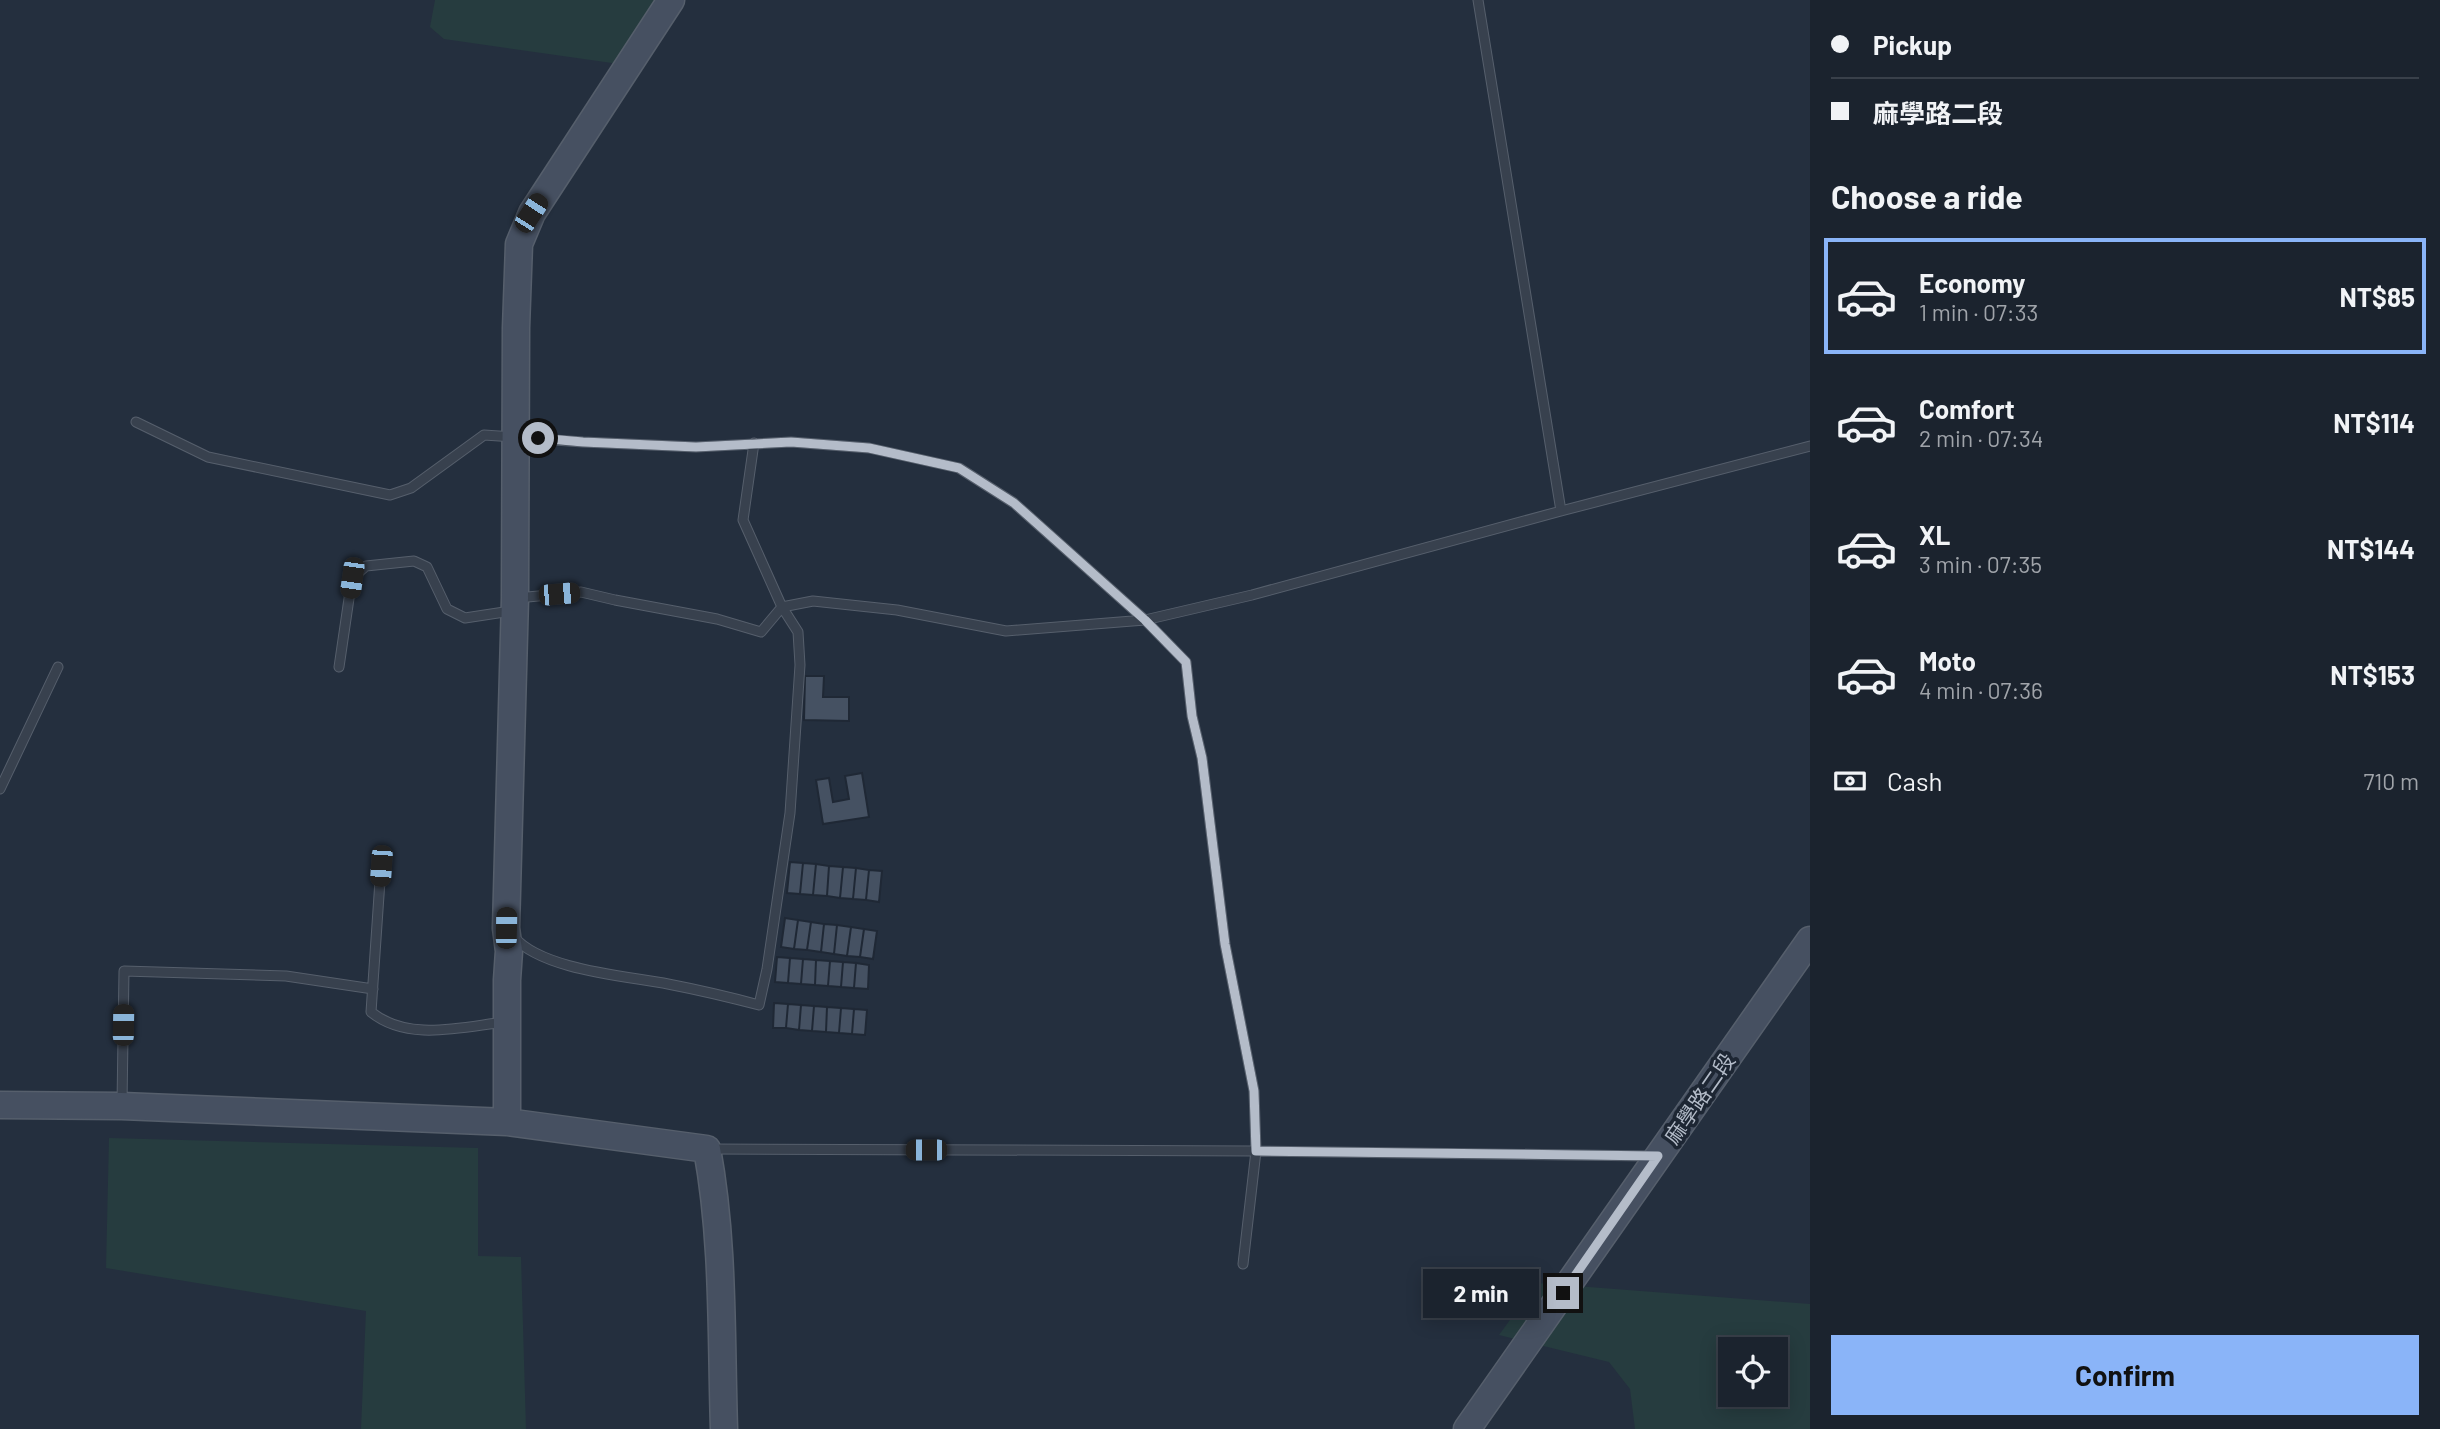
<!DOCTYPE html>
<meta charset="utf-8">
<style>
body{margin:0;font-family:Barlow,"Noto Sans TC",sans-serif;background:#242b36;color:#f1f3f6;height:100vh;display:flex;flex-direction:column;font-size:26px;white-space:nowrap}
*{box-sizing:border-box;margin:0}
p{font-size:23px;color:#a0a4aa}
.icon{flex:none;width:38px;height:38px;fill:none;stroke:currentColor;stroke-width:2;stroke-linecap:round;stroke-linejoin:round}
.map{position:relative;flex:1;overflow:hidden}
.sheet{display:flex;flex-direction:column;background:#1b232e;width:630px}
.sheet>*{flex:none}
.guide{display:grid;align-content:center;height:154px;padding:0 21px;background:#1b232e}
.tools{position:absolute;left:1718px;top:1337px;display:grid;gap:14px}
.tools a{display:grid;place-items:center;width:70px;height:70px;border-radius:0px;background:#1b232e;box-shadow:0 4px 18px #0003,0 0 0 2px #39404a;font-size:35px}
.end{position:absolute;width:32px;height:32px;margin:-16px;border:9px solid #b4bcc9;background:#111;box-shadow:0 0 0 4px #111}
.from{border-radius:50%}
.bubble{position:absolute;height:49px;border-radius:0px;background:#1b232e;box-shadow:0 4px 18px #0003,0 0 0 2px #39404a;font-size:23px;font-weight:700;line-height:49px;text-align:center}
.car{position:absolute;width:21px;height:42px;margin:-21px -10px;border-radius:9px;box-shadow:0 0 5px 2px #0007;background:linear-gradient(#222 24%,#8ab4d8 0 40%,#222 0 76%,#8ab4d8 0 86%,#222 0)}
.guide b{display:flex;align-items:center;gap:24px;height:66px;font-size:26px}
.guide b+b{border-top:2px solid #39404a}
.guide i{width:18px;height:18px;background:#f1f3f6}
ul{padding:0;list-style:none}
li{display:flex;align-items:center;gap:21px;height:116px;margin:0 14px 10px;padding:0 7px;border:4px solid transparent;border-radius:0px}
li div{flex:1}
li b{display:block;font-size:26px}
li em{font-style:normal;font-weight:700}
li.selected{border-color:#8ab4f8}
li>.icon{width:63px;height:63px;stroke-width:1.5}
h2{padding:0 21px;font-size:32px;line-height:84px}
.pay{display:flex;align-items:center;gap:18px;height:77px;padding:0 21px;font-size:26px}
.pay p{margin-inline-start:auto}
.button{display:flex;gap:14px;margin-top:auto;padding:14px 21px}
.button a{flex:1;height:80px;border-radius:0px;background:#8ab4f8;color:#111;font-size:28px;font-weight:700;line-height:80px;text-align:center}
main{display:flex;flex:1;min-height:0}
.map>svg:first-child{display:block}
.green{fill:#263c3f;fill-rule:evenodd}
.building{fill:#455162;stroke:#1f2835;stroke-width:2}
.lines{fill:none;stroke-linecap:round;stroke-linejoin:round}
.lane-casing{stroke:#565f6c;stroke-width:11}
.secondary-casing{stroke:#565f6c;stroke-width:29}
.lane{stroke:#38414e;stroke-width:9}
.secondary{stroke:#465061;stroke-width:26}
.route{stroke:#b4bcc9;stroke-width:9}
.labels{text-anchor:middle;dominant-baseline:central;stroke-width:7;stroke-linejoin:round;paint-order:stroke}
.street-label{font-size:21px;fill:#b4bcc9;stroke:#1d2633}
</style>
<main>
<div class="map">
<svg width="1810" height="1429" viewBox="0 0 1810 1429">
<rect width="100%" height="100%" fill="#242f3e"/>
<!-- green -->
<path class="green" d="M435,0H663L619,64L444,39L430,27Z
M109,1138L478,1148V1256L521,1257L526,1429H361L366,1311L106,1268Z
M1537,1283L1810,1304V1429H1635L1630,1389L1609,1362L1499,1335ZM1731,1349H1776V1395H1731Z"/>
<!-- building -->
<path class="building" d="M805,676H824L823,697H849V721L804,720Z
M862,773L869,817L823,824L816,780L829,778L833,802L849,799L845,776Z
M790,862L803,863L800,894L787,893Z
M803,863L816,864L813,895L800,894Z
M816,864L829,866L827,896L813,895Z
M829,866L843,867L840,898L827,896Z
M843,867L856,868L853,899L840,898Z
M856,868L869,870L866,900L853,899Z
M869,870L882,871L879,902L866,900Z
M785,918L798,920L794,949L781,947Z
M798,920L811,922L807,950L794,949Z
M811,922L824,924L821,952L807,950Z
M824,924L837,925L834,954L821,952Z
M837,925L851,927L847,956L834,954Z
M851,927L864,929L860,957L847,956Z
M864,929L877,931L873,959L860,957Z
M777,957L790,958L788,983L775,982Z
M790,958L803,959L801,984L788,983Z
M803,959L816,960L815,985L801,984Z
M816,960L830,961L828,986L815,985Z
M830,961L843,962L841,987L828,986Z
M843,962L856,963L854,988L841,987Z
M856,963L869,965L868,989L854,988Z
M774,1003L788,1004L786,1028H773Z
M788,1004L801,1005L799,1030L786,1028Z
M801,1005L814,1006L812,1031L799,1030Z
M814,1006L827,1007L826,1032L812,1031Z
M827,1007L841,1008L839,1033L826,1032Z
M841,1008L854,1009L852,1034L839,1033Z
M854,1009L867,1010L865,1035L852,1034Z"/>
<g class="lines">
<!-- lane casing -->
<g class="lane-casing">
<path id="lane" d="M1478,0L1561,511
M136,422L208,457L390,495L411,488L484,435L583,442L696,447L791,442L869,448L959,468L1014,503L1145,620L1186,662L1192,716L1202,758L1225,944L1254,1091L1256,1151L1243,1264
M517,598L581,592L615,600L717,619L761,632L782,607L813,601L897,610L1006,631L1145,620L1252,595L1561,511L1810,446
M339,667L352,578L366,566L414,561L427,567L447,609L465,618L511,611
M0,789L58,667
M381,866L371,1012C408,1042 461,1027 505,1022
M514,937C542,970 627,976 668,984C699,990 729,997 759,1005L767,969L790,813L800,665L798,632L782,607L743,520L754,443
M122,1104L124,971L286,976L373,989
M712,1149L1256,1151L1653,1156"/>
</g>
<!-- secondary casing -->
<g class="secondary-casing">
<path id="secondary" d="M0,1105L122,1106L507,1122V980L509,951L506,928L515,598L516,328L519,244L532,213L671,0
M507,1122L707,1149C724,1241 721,1336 724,1429
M1467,1429L1810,940"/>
</g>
<!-- lane -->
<use href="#lane" class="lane"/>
<!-- secondary -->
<use href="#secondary" class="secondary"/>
</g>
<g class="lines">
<!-- route -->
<path class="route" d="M538,438L583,442L696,447L791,442L869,448L959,468L1014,503L1145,620L1186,662L1192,716L1202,758L1225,944L1254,1091L1256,1151L1658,1156L1563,1293"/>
</g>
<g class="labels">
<!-- street labels -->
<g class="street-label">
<text transform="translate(1699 1098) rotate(-55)">麻學路二段</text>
</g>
</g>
</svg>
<div class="tools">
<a><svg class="icon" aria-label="locate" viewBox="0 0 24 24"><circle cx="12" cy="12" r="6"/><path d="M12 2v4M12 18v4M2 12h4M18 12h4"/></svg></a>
</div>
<i class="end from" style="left:538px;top:438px"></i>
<i class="end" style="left:1563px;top:1293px"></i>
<div class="bubble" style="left:1423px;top:1269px;width:116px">2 min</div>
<i class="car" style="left:531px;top:213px;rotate:33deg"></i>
<i class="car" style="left:352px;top:578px;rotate:188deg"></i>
<i class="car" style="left:559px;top:594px;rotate:85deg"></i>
<i class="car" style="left:381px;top:866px;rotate:184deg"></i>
<i class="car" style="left:506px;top:928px;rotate:1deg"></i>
<i class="car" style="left:123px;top:1025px;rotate:1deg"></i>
<i class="car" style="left:926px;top:1150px;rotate:270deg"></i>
</div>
<section class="sheet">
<div class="guide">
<b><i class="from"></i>Pickup</b>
<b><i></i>麻學路二段</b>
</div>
<h2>Choose a ride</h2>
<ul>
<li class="selected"><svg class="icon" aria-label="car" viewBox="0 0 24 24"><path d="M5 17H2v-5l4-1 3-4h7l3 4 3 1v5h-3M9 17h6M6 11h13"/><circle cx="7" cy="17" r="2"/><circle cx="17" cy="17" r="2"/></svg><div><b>Economy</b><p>1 min · 07:33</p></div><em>NT$85</em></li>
<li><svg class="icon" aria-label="car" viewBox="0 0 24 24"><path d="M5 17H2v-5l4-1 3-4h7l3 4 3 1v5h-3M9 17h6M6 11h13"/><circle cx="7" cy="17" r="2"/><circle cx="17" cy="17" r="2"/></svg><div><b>Comfort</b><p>2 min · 07:34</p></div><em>NT$114</em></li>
<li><svg class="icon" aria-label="car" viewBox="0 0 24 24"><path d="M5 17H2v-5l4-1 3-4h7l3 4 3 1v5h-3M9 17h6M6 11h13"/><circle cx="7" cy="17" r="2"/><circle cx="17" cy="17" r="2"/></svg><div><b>XL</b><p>3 min · 07:35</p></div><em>NT$144</em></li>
<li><svg class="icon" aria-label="car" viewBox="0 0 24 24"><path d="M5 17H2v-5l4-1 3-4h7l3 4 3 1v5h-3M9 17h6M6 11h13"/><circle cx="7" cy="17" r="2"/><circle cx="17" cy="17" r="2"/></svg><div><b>Moto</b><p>4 min · 07:36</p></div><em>NT$153</em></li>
</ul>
<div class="pay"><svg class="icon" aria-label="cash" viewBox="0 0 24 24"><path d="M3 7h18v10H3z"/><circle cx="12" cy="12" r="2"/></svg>Cash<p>710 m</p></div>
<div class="button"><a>Confirm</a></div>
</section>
</main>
